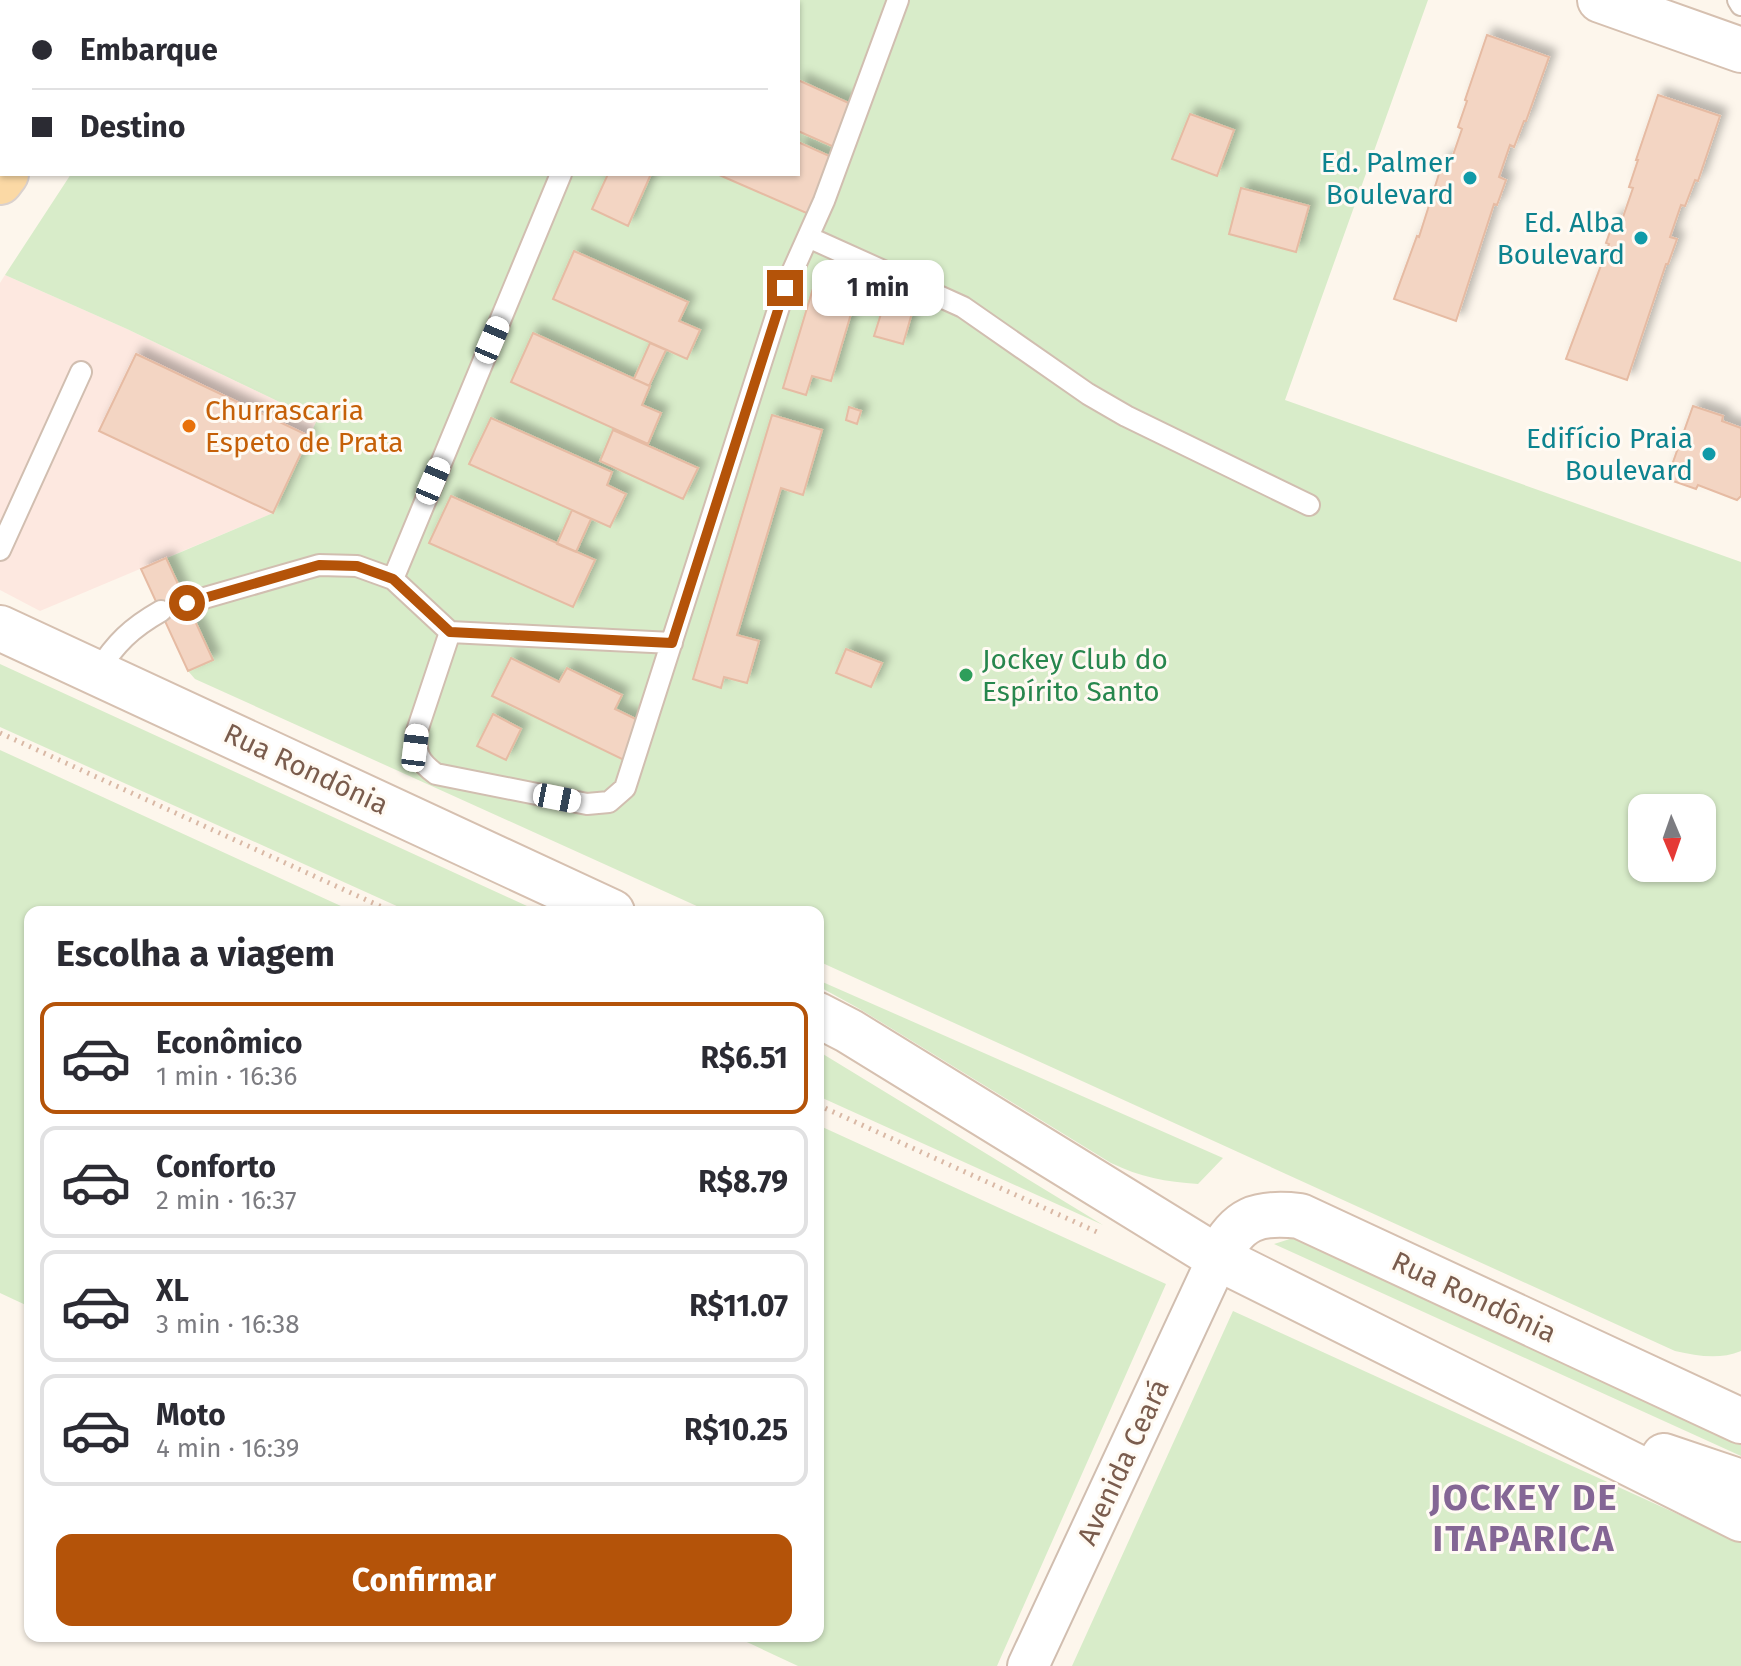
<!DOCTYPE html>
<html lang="pt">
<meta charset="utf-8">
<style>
body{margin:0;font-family:"Fira Sans",sans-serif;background:#f7f7f7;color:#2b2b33;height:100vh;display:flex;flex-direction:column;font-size:30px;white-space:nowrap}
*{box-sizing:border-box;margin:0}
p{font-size:26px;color:#7c7c81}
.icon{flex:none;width:44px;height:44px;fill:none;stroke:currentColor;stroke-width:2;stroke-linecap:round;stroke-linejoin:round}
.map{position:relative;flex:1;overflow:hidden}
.side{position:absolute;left:24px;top:906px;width:800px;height:736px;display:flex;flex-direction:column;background:#fff;border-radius:16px;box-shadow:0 2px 6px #0004}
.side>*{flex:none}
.banner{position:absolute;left:0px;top:0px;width:800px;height:176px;box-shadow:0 2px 6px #0004;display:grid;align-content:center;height:176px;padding:0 32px;background:#fff}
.needle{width:52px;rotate:178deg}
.buttons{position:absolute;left:1628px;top:794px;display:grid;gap:16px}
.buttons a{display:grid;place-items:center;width:88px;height:88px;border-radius:16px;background:#fff;box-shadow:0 2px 6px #0004;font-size:40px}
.end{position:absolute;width:36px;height:36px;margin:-18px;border:10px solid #b45309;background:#fff;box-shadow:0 0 0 4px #fff}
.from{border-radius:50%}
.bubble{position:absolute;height:56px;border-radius:16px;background:#fff;box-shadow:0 2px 6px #0004;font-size:26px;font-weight:700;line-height:56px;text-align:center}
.car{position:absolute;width:24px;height:48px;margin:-24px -12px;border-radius:10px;box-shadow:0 0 6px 2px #0007;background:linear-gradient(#fff 24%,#345 0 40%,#fff 0 76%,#345 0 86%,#fff 0)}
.banner b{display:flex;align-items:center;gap:28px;height:76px;font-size:30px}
.banner b+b{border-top:2px solid #e1e1e2}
.banner i{width:20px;height:20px;background:#2b2b33}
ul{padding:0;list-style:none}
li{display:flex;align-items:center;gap:24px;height:112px;margin:0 16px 12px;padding:0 16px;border:4px solid #e1e1e2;border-radius:16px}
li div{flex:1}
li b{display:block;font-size:30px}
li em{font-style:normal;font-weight:700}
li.selected{border-color:#b45309}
li>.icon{width:72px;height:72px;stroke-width:1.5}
h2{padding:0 32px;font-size:36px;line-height:96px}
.action{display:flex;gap:16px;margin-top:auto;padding:16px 32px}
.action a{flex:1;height:92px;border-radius:16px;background:#b45309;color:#fff;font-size:32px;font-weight:700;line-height:92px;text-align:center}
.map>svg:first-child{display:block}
.commercial{fill:#fde8e0}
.green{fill:#d8ecc9;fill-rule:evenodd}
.building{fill:#f3d5c3;stroke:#e6bba3;stroke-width:2;filter:url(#shadow)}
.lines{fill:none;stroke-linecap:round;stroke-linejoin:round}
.lane-casing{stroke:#d1beb0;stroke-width:24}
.street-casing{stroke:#d1beb0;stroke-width:44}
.secondary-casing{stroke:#d6c0b0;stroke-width:48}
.primary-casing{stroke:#dad1cd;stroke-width:48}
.path{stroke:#d9b8a5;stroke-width:5;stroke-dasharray:2 6;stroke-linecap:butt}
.lane{stroke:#fff;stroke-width:20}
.street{stroke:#fff;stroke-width:40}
.secondary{stroke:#fff;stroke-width:44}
.primary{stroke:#fbd9a5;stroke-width:44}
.route{stroke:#b45309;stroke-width:10}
.culture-dot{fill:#0f9aa8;stroke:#fffaf3;stroke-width:3}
.food-dot{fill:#e8710a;stroke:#fffaf3;stroke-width:3}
.leisure-dot{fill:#2e9e5b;stroke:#fffaf3;stroke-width:3}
.labels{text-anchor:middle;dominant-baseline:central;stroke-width:6;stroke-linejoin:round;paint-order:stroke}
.culture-label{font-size:28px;fill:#0d838f;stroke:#fffaf3;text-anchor:end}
.food-label{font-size:28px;fill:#c56008;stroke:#fffaf3;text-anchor:start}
.leisure-label{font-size:28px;fill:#27864d;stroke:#fffaf3;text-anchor:start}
.street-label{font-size:28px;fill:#7a5c4d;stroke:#fffaf3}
.district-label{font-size:36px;font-weight:bold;letter-spacing:2px;fill:#846695;stroke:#fffaf3}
</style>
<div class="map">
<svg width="1741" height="1666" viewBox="0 0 1741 1666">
<defs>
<filter id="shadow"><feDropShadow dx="7" dy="-7" stdDeviation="4" flood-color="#0004"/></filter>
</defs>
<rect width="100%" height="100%" fill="#fdf6ec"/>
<!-- commercial -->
<path class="commercial" d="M5,275L127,329L317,420L273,513L40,611L0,590V283Z"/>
<!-- green -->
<path class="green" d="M210,0H1428L1285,400L1741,562V1351C1719,1360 1698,1356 1675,1351L818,961V912H710L195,679L188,671L141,569L273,513L317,420L127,329L5,275L71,174H798V2H209ZM1642,808H1702V868H1642Z
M0,664L540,912H410L0,727Z
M0,750L354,912H30V1307L0,1293Z
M818,980L1223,1158L1198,1184C1166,1182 1140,1177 1111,1163L858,1008L818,986Z
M818,1051L1103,1225L818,1096Z
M818,1125L1166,1284L997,1666H798L734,1636H818Z
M1293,1238L1741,1442V1456L1274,1244Z
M1233,1311L1741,1543V1666H1072Z"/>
<!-- building -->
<path class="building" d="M1487,35L1549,57L1526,121H1524L1514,147L1510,145L1499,177L1506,180L1497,205L1494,204L1456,321L1394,299L1417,236L1419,237L1444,158L1451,161L1462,129L1458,127L1467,101L1465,100Z
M798,80L853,105L834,147L798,131Z
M1658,95L1720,116L1698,181L1695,180L1685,206L1681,205L1670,237L1677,239L1668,264H1666L1627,380L1566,359L1609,244L1606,243L1615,218L1622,220L1633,188L1629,187L1638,160H1636Z
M1190,114L1234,130L1217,176L1172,159Z
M798,142L836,159L811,215L717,174H798Z
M608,174H651L628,226L592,209Z
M1241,188L1309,206L1296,252L1229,234Z
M574,251L688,302L679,321L700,330L687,359L553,299Z
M814,285L856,297L831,381L812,376L806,395L783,388Z
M886,298L914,306L903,344L874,336Z
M533,333L650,386L642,405L661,413L648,444L511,382Z
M650,343L666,350L649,386L634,379Z
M136,354L309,436L273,513L99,431Z
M1693,406L1723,416L1722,421L1741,428V496L1737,500L1698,485L1696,489L1667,479Z
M849,407L861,411L857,424L846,420Z
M772,415L822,430L803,495L781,488L737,635L759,641L747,683L724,677L721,688L693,679Z
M491,418L612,472L607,485L626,494L610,527L469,464Z
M613,430L698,468L683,499L600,461Z
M451,496L595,560L573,607L429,543Z
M572,510L591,519L576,552L557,544Z
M166,558L213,660L188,671L141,569Z
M846,649L882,663L871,687L836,673Z
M511,658L559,682L567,668L622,695L615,709L644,723L626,761L492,696Z
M493,714L521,729L506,760L477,746Z"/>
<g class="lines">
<!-- lane casing -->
<g class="lane-casing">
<path id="lane" d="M1738,0L1741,5
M627,2L628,0
M808,237L963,307L1088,394L1126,416L1309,505
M0,550L81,372
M393,579L561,174
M187,603L319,565L357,566L393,579L450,632L672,643
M450,632L417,731C414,752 419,762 436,774L587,804L609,802L625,788L785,288L824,201L898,0
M97,672C116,643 131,628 161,611"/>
</g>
<!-- street casing -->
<g class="street-casing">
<path id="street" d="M1028,1666L1218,1258"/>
</g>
<!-- secondary casing -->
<g class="secondary-casing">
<path id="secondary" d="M1600,0L1741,50
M0,628L612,912
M818,1015L849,1031L1218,1258L1741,1519
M1218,1258C1237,1218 1258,1211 1300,1216L1741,1421
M1664,1456L1741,1482"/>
</g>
<!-- primary casing -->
<g class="primary-casing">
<path id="primary" d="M82,2L83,0
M139,2L140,0
M0,109L2,106
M0,182L6,174"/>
</g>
<!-- path -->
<path class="path" d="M0,733L393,912
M818,1105L1097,1232"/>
<!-- lane -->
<use href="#lane" class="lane"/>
<!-- street -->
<use href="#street" class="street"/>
<!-- secondary -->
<use href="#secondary" class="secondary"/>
<!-- primary -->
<use href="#primary" class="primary"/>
</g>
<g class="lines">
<!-- route -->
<path class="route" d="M187,603L319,565L357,566L393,579L450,632L672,643L785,288"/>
</g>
<!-- markers -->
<g class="culture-dot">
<circle cx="1470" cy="178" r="8"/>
<circle cx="1641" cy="238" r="8"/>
<circle cx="1709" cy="454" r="8"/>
</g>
<circle class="food-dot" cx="189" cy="426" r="8"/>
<circle class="leisure-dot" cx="966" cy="675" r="8"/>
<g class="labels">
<!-- culture labels -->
<g class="culture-label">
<text x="1454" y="162">Ed. Palmer<tspan x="1454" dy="32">Boulevard</tspan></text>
<text x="1625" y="222">Ed. Alba<tspan x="1625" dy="32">Boulevard</tspan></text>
<text x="1693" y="438">Edifício Praia<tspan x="1693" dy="32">Boulevard</tspan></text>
</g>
<!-- food labels -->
<g class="food-label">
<text x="205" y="410">Churrascaria<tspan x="205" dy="32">Espeto de Prata</tspan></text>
</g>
<!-- leisure labels -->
<g class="leisure-label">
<text x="982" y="659">Jockey Club do<tspan x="982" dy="32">Espírito Santo</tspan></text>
</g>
<!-- street labels -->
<g class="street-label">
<text transform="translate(306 769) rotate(25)">Rua Rondônia</text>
<text transform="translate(1474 1297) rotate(25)">Rua Rondônia</text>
<text transform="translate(1123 1462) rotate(-65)">Avenida Ceará</text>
</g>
<!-- district labels -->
<g class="district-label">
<text x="1524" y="1498">JOCKEY DE<tspan x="1524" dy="41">ITAPARICA</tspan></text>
</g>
</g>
</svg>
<div class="buttons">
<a><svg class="needle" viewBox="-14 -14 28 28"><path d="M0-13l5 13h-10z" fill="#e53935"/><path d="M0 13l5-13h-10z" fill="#7c7c81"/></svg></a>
</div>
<i class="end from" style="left:187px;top:603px"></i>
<i class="end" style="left:785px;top:288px"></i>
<div class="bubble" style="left:812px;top:260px;width:132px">1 min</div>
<i class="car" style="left:492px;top:340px;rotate:23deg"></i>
<i class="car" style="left:433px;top:481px;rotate:23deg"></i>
<i class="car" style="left:415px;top:748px;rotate:7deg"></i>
<i class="car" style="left:557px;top:798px;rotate:101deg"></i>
<div class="banner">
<b><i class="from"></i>Embarque</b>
<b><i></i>Destino</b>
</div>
<section class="side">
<h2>Escolha a viagem</h2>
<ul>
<li class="selected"><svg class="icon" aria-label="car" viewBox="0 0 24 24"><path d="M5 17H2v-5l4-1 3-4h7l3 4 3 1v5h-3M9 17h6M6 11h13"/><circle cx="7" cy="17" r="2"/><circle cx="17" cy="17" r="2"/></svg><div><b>Econômico</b><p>1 min · 16:36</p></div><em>R$6.51</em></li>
<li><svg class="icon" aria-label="car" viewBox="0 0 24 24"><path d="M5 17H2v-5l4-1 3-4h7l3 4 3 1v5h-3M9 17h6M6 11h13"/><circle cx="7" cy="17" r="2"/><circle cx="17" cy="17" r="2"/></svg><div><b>Conforto</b><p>2 min · 16:37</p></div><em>R$8.79</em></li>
<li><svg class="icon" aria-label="car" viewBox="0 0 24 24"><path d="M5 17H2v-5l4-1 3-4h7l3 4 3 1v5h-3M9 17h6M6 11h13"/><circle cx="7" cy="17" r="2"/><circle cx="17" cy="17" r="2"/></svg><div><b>XL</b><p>3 min · 16:38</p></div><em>R$11.07</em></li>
<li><svg class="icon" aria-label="car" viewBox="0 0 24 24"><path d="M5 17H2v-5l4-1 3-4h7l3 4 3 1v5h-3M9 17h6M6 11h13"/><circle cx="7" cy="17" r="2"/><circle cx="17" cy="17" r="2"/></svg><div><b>Moto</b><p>4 min · 16:39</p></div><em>R$10.25</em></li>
</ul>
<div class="action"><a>Confirmar</a></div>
</section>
</div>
